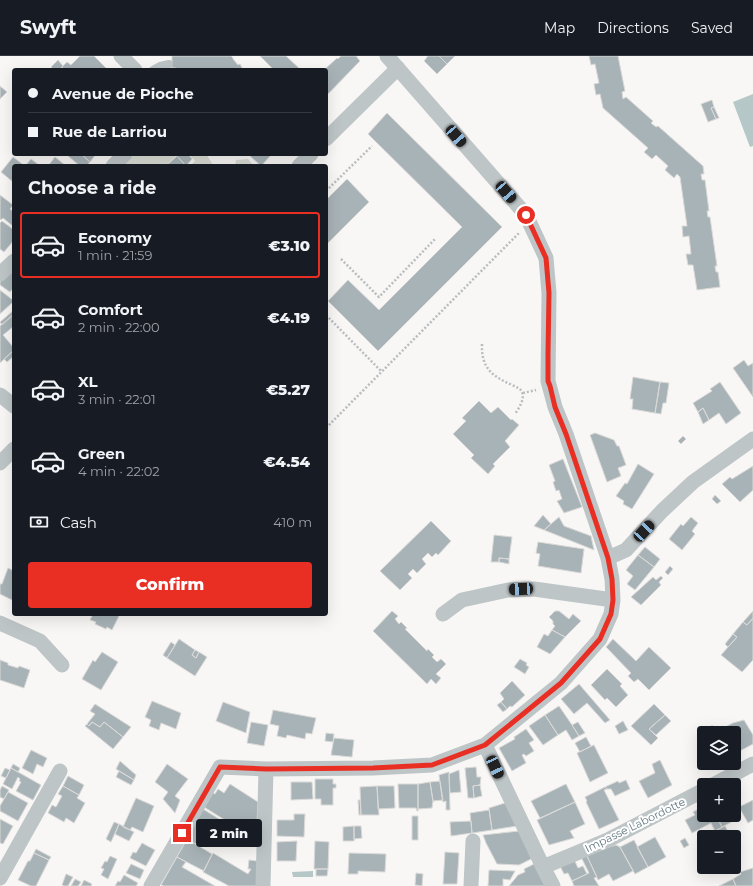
<!DOCTYPE html>
<meta charset="utf-8">
<style>
body{margin:0;font-family:Montserrat,sans-serif;background:#20242c;color:#f1f3f6;height:100vh;display:flex;flex-direction:column;font-size:15px;white-space:nowrap}
*{box-sizing:border-box;margin:0}
p{font-size:13px;color:#9ea1a6}
.icon{flex:none;width:22px;height:22px;fill:none;stroke:currentColor;stroke-width:2;stroke-linecap:round;stroke-linejoin:round}
.map{position:relative;flex:1;overflow:hidden}
.details{position:absolute;left:12px;top:108px;width:316px;height:452px;display:flex;flex-direction:column;background:#171b24;border-radius:4px;box-shadow:0 4px 16px #0002}
.details>*{flex:none}
.guide{position:absolute;left:12px;top:12px;width:316px;height:88px;border-radius:4px;box-shadow:0 4px 16px #0002;display:grid;align-content:center;height:88px;padding:0 16px;background:#171b24}
.controls{position:absolute;left:697px;top:670px;display:grid;gap:8px}
.controls a{display:grid;place-items:center;width:44px;height:44px;border-radius:4px;background:#171b24;box-shadow:0 4px 16px #0002;font-size:20px}
.end{position:absolute;width:18px;height:18px;margin:-9px;border:5px solid #e92e24;background:#fff;box-shadow:0 0 0 2px #fff}
.from{border-radius:50%}
.bubble{position:absolute;height:28px;border-radius:4px;background:#171b24;box-shadow:0 4px 16px #0002;font-size:13px;font-weight:800;line-height:28px;text-align:center}
.car{position:absolute;width:12px;height:24px;margin:-12px -6px;border-radius:5px;box-shadow:0 0 3px 1px #0007;background:linear-gradient(#222 24%,#8ab4d8 0 40%,#222 0 76%,#8ab4d8 0 86%,#222 0)}
.guide b{display:flex;align-items:center;gap:14px;height:38px;font-size:15px}
.guide b+b{border-top:1px solid #363941}
.guide i{width:10px;height:10px;background:#f1f3f6}
ul{padding:0;list-style:none}
li{display:flex;align-items:center;gap:12px;height:66px;margin:0 8px 6px;padding:0 8px;border:2px solid transparent;border-radius:4px}
li div{flex:1}
li b{display:block;font-size:15px}
li em{font-style:normal;font-weight:800}
li.selected{border-color:#e92e24}
li>.icon{width:36px;height:36px;stroke-width:1.5}
h2{padding:0 16px;font-size:18px;line-height:48px}
.pay{display:flex;align-items:center;gap:10px;height:44px;padding:0 16px;font-size:15px}
.pay p{margin-inline-start:auto}
.action{display:flex;gap:8px;margin-top:auto;padding:8px 16px}
.action a{flex:1;height:46px;border-radius:4px;background:#e92e24;color:#fff;font-size:16px;font-weight:800;line-height:46px;text-align:center}
header{display:flex;align-items:center;gap:24px;box-sizing:border-box;height:56px;padding:0 20px;background:#171b24;border-bottom:1px solid #363941}
header strong{font-size:19px}
nav{display:flex;gap:22px;margin-inline-start:auto;font-size:14px}
.map>svg:first-child{display:block}
.green{fill:#d9ddd4}
.water{fill:#b6c7c8}
.building{fill:#a8b3b7;stroke:#dad9d7}
.lines{fill:none;stroke-linecap:round;stroke-linejoin:round}
.path{stroke:#b8bdbf;stroke-width:2.5;stroke-dasharray:2 2;stroke-linecap:butt}
.lane{stroke:#bec5c7;stroke-width:8}
.street{stroke:#bec5c7;stroke-width:15}
.route{stroke:#e92e24;stroke-width:5}
.labels{text-anchor:middle;dominant-baseline:central;stroke-width:4;stroke-linejoin:round;paint-order:stroke}
.street-label{font-size:11px;fill:#627981;stroke:#fff}
</style>
<header>
<strong>Swyft</strong>
<nav><a>Map</a><a>Directions</a><a>Saved</a></nav>
</header>
<div class="map">
<svg width="753" height="830" viewBox="0 0 753 830">
<rect width="100%" height="100%" fill="#f8f7f5"/>
<!-- green -->
<path class="green" d="M135,98H178L165,110H128L125,107Z
M191,98H206L212,107V110H190L195,105L190,99Z
M248,103L254,110H235L236,104Z"/>
<!-- water -->
<path class="water" d="M753,38V90L750,91L733,46Z
M313,815V821H293L292,816Z"/>
<!-- building -->
<path class="building" d="M80,0H94L106,12L104,14H65L62,11L67,6L71,9Z
M172,0H231L233,2V3L238,9L240,8L243,14H176V12H172Z
M260,0H286L301,14H280L278,12L274,14Z
M341,0H356L360,5L326,40L328,41L326,42V14H324L337,2L338,3Z
M428,0H439L447,8L437,18L424,5Z
M439,0H455L447,8Z
M589,0H618L625,35L622,36L623,43L626,41L653,65L651,67L656,71L658,70L703,110L704,118H701L702,124H705L709,155H707L708,161H710L717,210H715L716,216H718L720,231L697,234L693,209H688L686,198H691L689,180L683,181L682,170H687L680,121L677,118L674,122L665,114L668,110L656,99L652,103L644,96L648,92L603,52L600,38L596,39L594,28L599,27L595,8L591,9Z
M58,4L63,10L59,14H54L51,11Z
M0,30L7,36L0,43Z
M712,44L714,51L711,52L716,63L708,66L701,48Z
M714,51L719,62L716,63L711,52Z
M387,57L502,171L378,295L328,245L348,224L379,254L462,171L368,78Z
M70,98H81L90,106L86,110H80L68,100Z
M81,98H96L90,106Z
M179,98H188L192,103L186,110L177,100Z
M250,98H272L261,110L249,99Z
M177,100L186,110H166Z
M13,101L25,110H14L13,126L1,116Z
M55,101L66,110H48Z
M31,103L39,109L38,110L26,109Z
M347,123L369,146L326,189V144Z
M0,139L13,149L10,153L14,156V171L3,162L1,164L0,163Z
M2,165L14,174V184L4,196L0,193V167Z
M12,215L14,216V231L10,236L0,229V226Z
M0,234L14,245L0,258Z
M14,254V258L2,269L0,266Z
M14,258V270L3,279L14,292V294L0,307V270Z
M14,294V300L7,306L4,303Z
M744,304L748,310L753,307V341L733,312Z
M633,321L660,326L655,357L632,353L633,343H630Z
M660,326L669,327L666,347H663L661,358L655,357Z
M720,326L741,357L726,368L719,357L709,364L703,352L698,356L693,347L712,335L710,333Z
M479,345L491,357L498,351L511,364L512,363L519,369L505,385L510,391L493,408L495,410L488,418L471,402L474,399L453,378L466,365L462,362Z
M703,352L709,364L703,368L698,356Z
M595,377L614,384L617,390H619L626,409L618,412L621,420L607,426L590,379Z
M683,380L686,383L681,388L678,385Z
M563,403L582,451L564,457L557,445L562,443L559,434L556,435L553,426L555,425L549,409Z
M638,408L654,418L632,453L623,448L624,445L616,440L625,427L627,428Z
M753,410V434L740,446L722,428L730,421L732,423Z
M715,439L721,445L717,448L712,443Z
M543,459L551,468L544,474L534,470Z
M559,461L564,470L591,480L594,494L544,474Z
M691,461L698,467L692,475L695,478L682,494L669,483L681,468L683,470Z
M431,465L451,485L438,499L436,497L432,501L428,497L422,503L426,508L417,517L413,513L408,518L412,522L400,534L380,515Z
M494,479L512,481L509,503L499,502V506H491Z
M538,486L584,493L581,517L538,510L540,498L536,497Z
M645,491L660,503L654,511L638,499Z
M638,499L654,511L635,534L627,528L633,520L626,514Z
M499,502L509,503V508L499,506Z
M670,510L673,513L668,519L665,516Z
M8,512L14,515V545L0,538V528H2Z
M661,520L663,522L659,526L661,529L641,549L631,541L653,521L656,524Z
M392,555L398,560L395,563L399,568L401,566L407,572L405,573L427,595L428,593L434,599L432,601L437,606L441,603L446,608L436,618L441,622L436,628L431,623L427,628L373,575Z
M555,555H559L569,563L573,558L581,565L565,581L552,574L555,570L553,568V565L549,561Z
M753,555V562L747,569L743,566Z
M93,558H120L112,574L107,571L106,573L95,568L96,566L90,564Z
M753,562V604L742,616L721,599L737,581L733,578L743,566L747,569Z
M552,574L565,581L550,598L537,591L544,578L548,580Z
M733,578L737,581L728,591L725,588Z
M179,583L195,594L192,599L196,602L199,596L207,601L195,620L167,602Z
M613,583L636,605L649,591L671,612L649,634L638,623L634,626L628,620L631,617L606,591Z
M171,586L175,589L167,602L163,599Z
M195,594L199,596L196,602L192,599Z
M102,596L118,606L101,634L82,623L93,604L95,606Z
M520,603L527,607L526,609L529,611L525,618L514,611Z
M0,604L8,607V609L18,612L19,610L30,614L24,632L0,624Z
M607,613L622,628L620,630L628,639L616,651L607,642L605,644L591,629Z
M512,625L525,639L512,651L510,650L507,653L501,646L504,643L500,637Z
M579,628L610,664L605,667L587,647L574,658L561,643Z
M152,645L181,657L176,673L161,667L159,674L149,670L151,664L145,661Z
M223,646L250,656L246,677L216,665Z
M501,646L507,653L503,656L497,649Z
M95,648L131,671L123,681L104,666L100,671L92,666L89,670L87,668L95,658L90,655Z
M654,648L665,659L649,673L658,682L651,689L631,670Z
M559,650L572,669L579,680L572,684L566,674L558,679L545,659Z
M273,654L316,662L312,678L306,677L305,683L287,679L286,682L277,680L279,670L270,668Z
M545,659L558,679L543,689L529,670Z
M665,659L671,665L656,679L649,673Z
M744,664L753,679V688L734,698V677H731L727,670L733,667Z
M623,665L628,674L619,678L615,670Z
M92,666L100,671L104,666L123,681L113,693L85,670L87,668L89,670Z
M251,666L268,669L264,690L247,687Z
M578,666L585,677L579,680L572,669Z
M712,669L716,677H708Z
M526,673L534,684L529,687L534,695L526,700L524,698L522,699L526,707L512,715L499,692L515,683L514,681Z
M326,677L334,678L333,686L325,685Z
M586,681L591,690L580,696L575,687Z
M334,682L354,684L352,701L331,699Z
M594,689L608,717L590,726L577,697Z
M31,694L47,702L43,711L37,708L33,718L22,712Z
M660,704L672,729L648,742L639,725L655,717L652,708Z
M120,705L136,719L134,724L116,713Z
M13,708L20,712L18,716L11,712Z
M167,708L188,723L175,740L180,744L175,757L163,743L168,736L155,726Z
M476,711L477,721H481L480,729L473,730L474,742H468L465,712Z
M5,712L10,714L6,722L1,720Z
M11,712L41,729L33,744L16,735L21,726L19,725L20,723L18,721L12,733L3,728Z
M459,714L461,736L450,737L449,718Z
M119,715L134,724L131,729L116,721Z
M449,716L450,754H446V745L443,746L442,742L439,719Z
M68,720L84,729L79,739L63,730Z
M315,723H333V728H336V732H333V749H321V743H315Z
M626,724L630,733L615,740L611,733H607L605,731L618,725L619,727Z
M440,725L443,744L433,745L430,726Z
M291,726H312L313,743L291,744Z
M430,726L433,745L432,752L418,753V728Z
M230,728L258,746L257,765L249,779L204,751L213,737L215,738L218,733L224,737Z
M398,728H418V755H417L416,752H399Z
M566,728L575,746L540,762L531,745Z
M480,729L482,740L474,742L473,730Z
M2,730L9,734L4,743L0,741V734Z
M63,730L79,739L77,742L85,747L74,767L66,762L64,766L48,757L52,749L56,751L62,740L58,738Z
M377,730L379,759H361L360,731Z
M377,730H394L395,752L378,753Z
M605,731L607,733L604,734L619,764L599,773L586,746L587,745L585,741Z
M8,736L28,747L18,765L0,755V750Z
M136,742L154,750L143,776L132,771L130,774L123,771Z
M358,744H360L361,759H359Z
M753,744V764L748,767L739,751Z
M575,746L585,768L570,775L574,782L549,789L537,764Z
M505,747L517,770L492,774L489,752Z
M702,751L704,755V759H706L708,762L716,759L722,771L715,775L711,767L692,777L685,764L695,759L693,756Z
M734,752L739,762L722,771L716,759H734Z
M203,753L227,768L218,787L213,784L212,787L203,782L207,774L195,767Z
M489,754L492,774L472,777L470,757Z
M294,758H305L304,781L277,780V764H294Z
M412,760H418V784H412Z
M0,763L13,770L3,788L0,787Z
M471,765L472,777L451,780L450,766Z
M114,766L119,768L111,786L106,783Z
M195,767L207,774L199,790L187,783Z
M119,768L134,776L129,785L115,778Z
M227,768L236,774L227,789L219,785Z
M354,770H361L362,782L354,783Z
M354,770V785H343V771Z
M725,770L730,779L727,781H718L715,775Z
M519,775L533,802L519,809L497,808L486,787L483,779Z
M655,781L666,801L648,811L637,791Z
M685,782L689,789L684,792L680,785Z
M187,783L212,798L204,815L177,801Z
M634,784L648,811L635,818L620,791Z
M297,785L296,805H277V786Z
M315,785L329,786L328,813H314Z
M142,787L155,794L146,810L130,802L133,796L136,797Z
M616,789L620,791L633,815L613,825L609,818L598,824L586,798Z
M36,793L51,801L49,804L34,797Z
M445,796L459,797L457,828H443Z
M34,797L49,804L36,830H31L18,824L28,805H30Z
M213,797L248,818L251,813H248L249,804L257,805V830H229L203,816Z
M349,797L386,798L385,816L358,815V818H348Z
M586,798L597,821L594,822L599,830H574L572,825L589,817L580,799Z
M110,800L117,803L108,823L101,819L104,813L101,812L105,805L107,806Z
M177,801L186,806L182,811L215,830H164L161,829Z
M573,801L578,812L583,810L587,818L572,825L568,817L564,818L559,808Z
M131,808L144,814L140,823L126,817Z
M534,808L545,830H509L518,819L525,816L524,813Z
M753,812V830H736L733,823L741,818L740,816Z
M316,813H328L327,820H316Z
M489,814L515,815L510,824L503,823V830H488Z
M416,817L423,818L422,830L415,829Z
M66,818L73,821L68,830H64L62,829Z
M124,819L138,827L136,830H115L118,825L120,826Z
M75,823L81,826L78,830H71Z
M733,823L736,830H719Z
M84,824L92,828L91,830H81Z"/>
<g class="lines">
<!-- path -->
<path class="path" d="M326,135L372,90
M341,203L379,241L435,183
M326,259L382,316
M482,288C481,312 492,320 512,329C516,331 520,332 522,336C525,343 519,352 515,358
M523,337L536,334
M326,372L519,177"/>
<!-- lane -->
<path class="lane" d="M153,14L160,10L169,8"/>
<!-- street -->
<path class="street" d="M121,0L135,14
M326,83L398,12
M113,110L125,98
M299,110L311,98
M0,218L14,205
M0,339L14,350
M0,407L14,393
M608,502L626,494L662,455L693,426L753,383
M443,558L462,544L508,534L534,533L613,544
M0,567L40,585L62,609
M485,689L543,811L553,830
M713,729L753,708
M543,811L608,784L704,734
M0,822L60,715
M151,830L220,711L266,713
M263,830L266,713L373,712L432,709L485,689L561,627L600,583L611,558L613,544L612,523L608,502L566,378L555,351L548,325L549,237L546,202L526,159L387,0
M471,830L473,785"/>
</g>
<g class="lines">
<!-- route -->
<path class="route" d="M182,777L220,711L266,713L373,712L432,709L485,689L561,627L600,583L611,558L613,544L612,523L608,502L566,378L555,351L550,330L548,325V298L549,237L546,202L526,159"/>
</g>
<g class="labels">
<!-- street labels -->
<g class="street-label">
<text transform="translate(635 769) rotate(-26)">Impasse Labordotte</text>
</g>
</g>
</svg>
<div class="controls">
<a><svg class="icon" aria-label="layers" viewBox="0 0 24 24"><path d="M12 4l9 5-9 5-9-5zM3 14l9 5 9-5"/></svg></a>
<a>+</a>
<a>−</a>
</div>
<i class="end from" style="left:526px;top:159px"></i>
<i class="end" style="left:182px;top:777px"></i>
<div class="bubble" style="left:196px;top:763px;width:66px">2 min</div>
<i class="car" style="left:456px;top:80px;rotate:139deg"></i>
<i class="car" style="left:506px;top:136px;rotate:139deg"></i>
<i class="car" style="left:644px;top:475px;rotate:43deg"></i>
<i class="car" style="left:521px;top:533px;rotate:267deg"></i>
<i class="car" style="left:495px;top:711px;rotate:155deg"></i>
<div class="guide">
<b><i class="from"></i>Avenue de Pioche</b>
<b><i></i>Rue de Larriou</b>
</div>
<section class="details">
<h2>Choose a ride</h2>
<ul>
<li class="selected"><svg class="icon" aria-label="car" viewBox="0 0 24 24"><path d="M5 17H2v-5l4-1 3-4h7l3 4 3 1v5h-3M9 17h6M6 11h13"/><circle cx="7" cy="17" r="2"/><circle cx="17" cy="17" r="2"/></svg><div><b>Economy</b><p>1 min · 21:59</p></div><em>€3.10</em></li>
<li><svg class="icon" aria-label="car" viewBox="0 0 24 24"><path d="M5 17H2v-5l4-1 3-4h7l3 4 3 1v5h-3M9 17h6M6 11h13"/><circle cx="7" cy="17" r="2"/><circle cx="17" cy="17" r="2"/></svg><div><b>Comfort</b><p>2 min · 22:00</p></div><em>€4.19</em></li>
<li><svg class="icon" aria-label="car" viewBox="0 0 24 24"><path d="M5 17H2v-5l4-1 3-4h7l3 4 3 1v5h-3M9 17h6M6 11h13"/><circle cx="7" cy="17" r="2"/><circle cx="17" cy="17" r="2"/></svg><div><b>XL</b><p>3 min · 22:01</p></div><em>€5.27</em></li>
<li><svg class="icon" aria-label="car" viewBox="0 0 24 24"><path d="M5 17H2v-5l4-1 3-4h7l3 4 3 1v5h-3M9 17h6M6 11h13"/><circle cx="7" cy="17" r="2"/><circle cx="17" cy="17" r="2"/></svg><div><b>Green</b><p>4 min · 22:02</p></div><em>€4.54</em></li>
</ul>
<div class="pay"><svg class="icon" aria-label="cash" viewBox="0 0 24 24"><path d="M3 7h18v10H3z"/><circle cx="12" cy="12" r="2"/></svg>Cash<p>410 m</p></div>
<div class="action"><a>Confirm</a></div>
</section>
</div>
